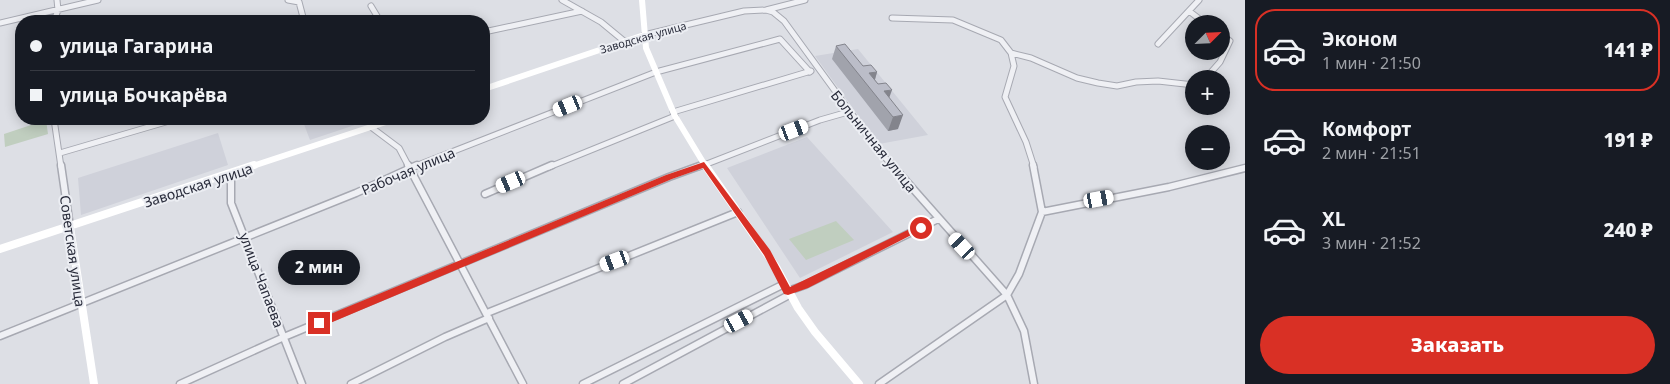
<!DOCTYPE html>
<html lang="ru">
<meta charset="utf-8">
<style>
body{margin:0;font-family:"Noto Sans",sans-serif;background:#242831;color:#f1f3f6;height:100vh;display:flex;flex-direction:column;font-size:19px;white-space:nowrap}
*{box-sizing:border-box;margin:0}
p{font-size:16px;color:#9ea1a6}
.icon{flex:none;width:28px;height:28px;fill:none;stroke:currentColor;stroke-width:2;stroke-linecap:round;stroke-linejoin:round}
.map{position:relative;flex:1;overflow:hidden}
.panel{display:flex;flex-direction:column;background:#171b24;width:425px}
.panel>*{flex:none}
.banner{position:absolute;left:15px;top:15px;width:475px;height:110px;border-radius:20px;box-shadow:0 2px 12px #0003;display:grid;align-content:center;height:110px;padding:0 15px;background:#171b24}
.needle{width:32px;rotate:66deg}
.controls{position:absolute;left:1185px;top:15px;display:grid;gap:10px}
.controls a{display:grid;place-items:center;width:45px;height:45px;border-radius:50%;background:#171b24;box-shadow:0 2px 12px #0003;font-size:25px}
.end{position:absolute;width:22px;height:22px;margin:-11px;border:6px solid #d93025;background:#fff;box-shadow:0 0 0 2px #fff}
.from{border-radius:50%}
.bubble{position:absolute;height:35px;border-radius:18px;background:#171b24;box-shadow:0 2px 12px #0003;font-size:16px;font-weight:800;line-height:35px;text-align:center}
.car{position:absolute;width:15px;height:30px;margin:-15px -8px;border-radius:6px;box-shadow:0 0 4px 1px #0007;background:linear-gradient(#fff 24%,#345 0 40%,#fff 0 76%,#345 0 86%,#fff 0)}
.banner b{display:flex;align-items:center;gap:18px;height:48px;font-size:19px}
.banner b+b{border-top:1px solid #363941}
.banner i{width:12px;height:12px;background:#f1f3f6}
ul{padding:9px 0 0;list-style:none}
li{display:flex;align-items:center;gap:15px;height:82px;margin:0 10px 8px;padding:0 5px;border:2px solid transparent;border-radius:20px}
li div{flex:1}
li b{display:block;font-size:19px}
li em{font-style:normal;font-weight:800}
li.current{border-color:#d93025}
li>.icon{width:45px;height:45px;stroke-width:1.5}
.cta{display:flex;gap:10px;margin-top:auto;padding:10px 15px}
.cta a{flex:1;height:58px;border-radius:30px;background:#d93025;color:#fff;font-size:20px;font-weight:800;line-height:58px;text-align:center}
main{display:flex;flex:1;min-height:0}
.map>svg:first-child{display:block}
.built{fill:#cfd1da}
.green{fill:#c0cebf}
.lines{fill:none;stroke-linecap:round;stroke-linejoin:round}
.street-far1-casing{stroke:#a7a9b2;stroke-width:7}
.street-casing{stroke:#a7a9b2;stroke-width:9}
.street-far1{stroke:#eff0f4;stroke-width:5}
.street{stroke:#eff0f4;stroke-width:6}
.secondary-far1{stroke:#fff;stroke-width:6}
.secondary{stroke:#fff;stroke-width:8}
.wall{fill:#a1a3ac}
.shaded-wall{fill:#83848c}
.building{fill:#bbbdc8;stroke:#83848c}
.route{fill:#d93025}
.labels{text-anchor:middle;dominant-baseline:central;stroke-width:4;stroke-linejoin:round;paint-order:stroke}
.far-street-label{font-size:11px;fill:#282b3a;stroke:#eceef3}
.street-label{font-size:14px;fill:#282b3a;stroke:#eceef3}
</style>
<main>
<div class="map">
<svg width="1245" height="384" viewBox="0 0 1245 384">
<rect width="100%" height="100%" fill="#dddfe5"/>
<!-- built -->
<path class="built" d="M858,49L928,135L879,144L815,56Z
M302,119H373L310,140Z
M218,133L228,165L81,215L78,178Z
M807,137L893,232L800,278L727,168Z"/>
<!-- green -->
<path class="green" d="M46,120L48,134L5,147L4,134Z
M836,221L854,240L806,260L789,239Z"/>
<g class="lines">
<!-- street-far1 casing -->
<g class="street-far1-casing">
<path id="street-far1" d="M288,0L299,2L304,21H312
M562,0L601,22L624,41
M371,6L380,21
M766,10L773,12L784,21L873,143L893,167
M1189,11L1206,24
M892,18L953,20L1001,40L1011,53L1014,66L1005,97L1026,142L1034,167
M54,21L58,10L57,0
M0,23L98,0
M484,32L582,11
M644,35L744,11L766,10L805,0
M1158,44L1199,0
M1011,53L1031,58L1077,78L1098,83L1117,86L1136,82L1158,81L1194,85
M1205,79L1220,62L1230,41L1221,35
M673,112L811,71
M54,119L61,167
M371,127L399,148L409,167
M60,153L176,119
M413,167L656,72L780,39L810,72
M549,167L675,116
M699,167L820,120L848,112"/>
</g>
<!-- street casing -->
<g class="street-casing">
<path id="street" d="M61,165L70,227
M408,165L523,384
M892,165L1007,295L1024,331L1034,384
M231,174V203L302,384
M485,194L552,165
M1042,212L1169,187L1245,168
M788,291L805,285L938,219
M487,313L738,212
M0,336L356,193L417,165
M180,384L284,337L669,177L702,165
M351,384L445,337L489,318
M583,384L784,284
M623,384L789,295
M879,384L1007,295L1019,274L1042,212L1033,165"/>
</g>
<!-- street-far1 -->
<use href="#street-far1" class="street-far1"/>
<!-- street -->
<use href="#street" class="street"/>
<!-- secondary-far1 -->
<path class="secondary-far1" d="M642,0L646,48L675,116L706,167
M484,89L644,35
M250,167L395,119"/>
<!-- secondary -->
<path class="secondary" d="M705,165L776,267L798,308L815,332L859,384
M70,227L94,384
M0,249L254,165"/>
</g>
<!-- wall -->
<path class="wall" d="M836,46L863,66L877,72L875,80L889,98L898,129L888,131L832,59Z"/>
<!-- shaded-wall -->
<path class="shaded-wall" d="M877,72L873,86L869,73Z
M892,90L887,104L884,91Z
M903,115L898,129L888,131L893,117Z"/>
<!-- building -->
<path class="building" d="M845,44L863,66L871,65L877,72L869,73L878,84L886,83L892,90L884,91L903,115L893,117L836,46Z"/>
<!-- route -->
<path class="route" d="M704,162L770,250L790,287L918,225H924L925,228L808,288L788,295L784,294L764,255L703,168L672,179L323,326H316L315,323L316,320L666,175Z"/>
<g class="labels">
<!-- far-street labels -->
<g class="far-street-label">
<text transform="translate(643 37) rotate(-16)">Заводская улица</text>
</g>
<!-- street labels -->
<g class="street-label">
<text transform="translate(874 141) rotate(51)">Больничная улица</text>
<text transform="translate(408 171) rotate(-23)">Рабочая улица</text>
<text transform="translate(198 185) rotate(-18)">Заводская улица</text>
<text transform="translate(73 251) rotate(82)">Советская улица</text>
<text transform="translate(262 280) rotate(69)">улица Чапаева</text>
</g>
</g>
</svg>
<div class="controls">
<a><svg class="needle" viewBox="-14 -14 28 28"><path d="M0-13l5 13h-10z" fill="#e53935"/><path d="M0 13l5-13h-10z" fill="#9ea1a6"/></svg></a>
<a>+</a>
<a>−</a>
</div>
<i class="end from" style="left:921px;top:228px"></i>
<i class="end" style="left:319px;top:323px"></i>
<div class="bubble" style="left:278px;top:250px;width:82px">2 мин</div>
<i class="car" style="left:568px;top:106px;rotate:248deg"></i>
<i class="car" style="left:794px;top:130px;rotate:69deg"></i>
<i class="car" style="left:511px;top:182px;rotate:247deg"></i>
<i class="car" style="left:1099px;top:199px;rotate:80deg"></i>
<i class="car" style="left:962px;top:246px;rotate:317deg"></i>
<i class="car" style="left:615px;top:261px;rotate:250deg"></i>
<i class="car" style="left:739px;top:321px;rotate:62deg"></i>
<div class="banner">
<b><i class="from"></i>улица Гагарина</b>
<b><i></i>улица Бочкарёва</b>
</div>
</div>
<section class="panel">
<ul>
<li class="current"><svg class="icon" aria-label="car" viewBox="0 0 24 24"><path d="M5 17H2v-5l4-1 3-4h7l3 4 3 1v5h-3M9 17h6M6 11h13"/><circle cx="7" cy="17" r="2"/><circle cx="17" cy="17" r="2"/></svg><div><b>Эконом</b><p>1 мин · 21:50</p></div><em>141 ₽</em></li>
<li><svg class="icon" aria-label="car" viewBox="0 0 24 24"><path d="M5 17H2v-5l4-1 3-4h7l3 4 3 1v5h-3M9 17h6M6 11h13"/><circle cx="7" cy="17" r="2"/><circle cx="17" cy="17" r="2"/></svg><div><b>Комфорт</b><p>2 мин · 21:51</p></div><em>191 ₽</em></li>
<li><svg class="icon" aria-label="car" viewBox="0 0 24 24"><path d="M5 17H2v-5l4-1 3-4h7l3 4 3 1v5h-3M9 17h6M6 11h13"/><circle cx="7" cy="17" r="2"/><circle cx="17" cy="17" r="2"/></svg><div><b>XL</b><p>3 мин · 21:52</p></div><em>240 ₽</em></li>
</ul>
<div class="cta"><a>Заказать</a></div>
</section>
</main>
